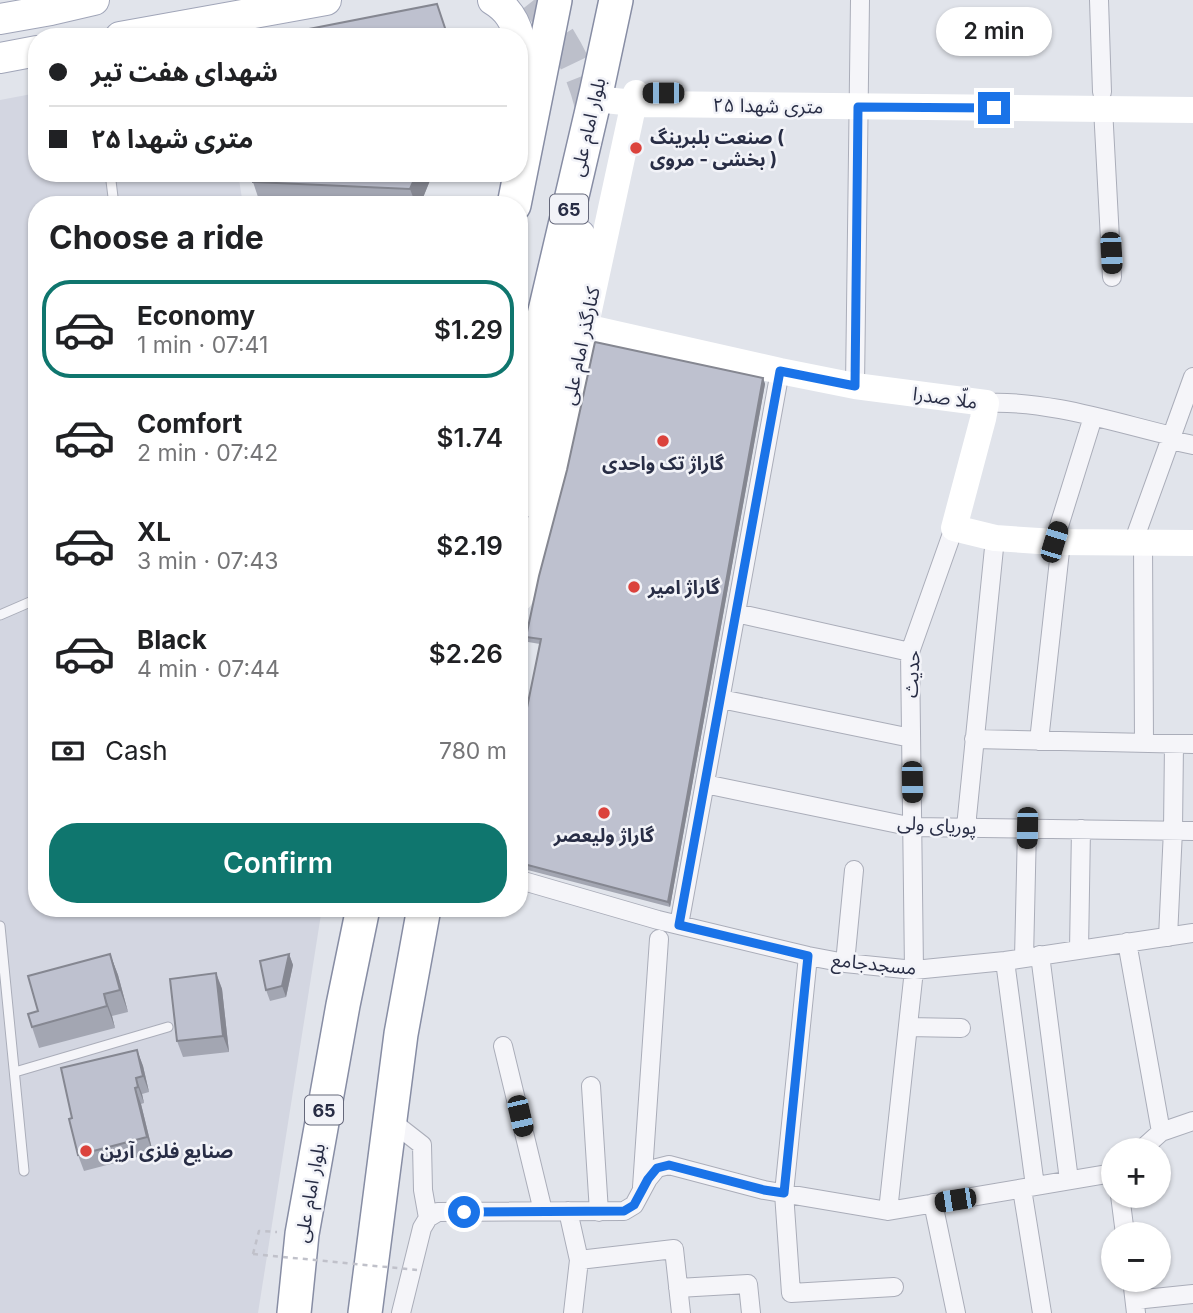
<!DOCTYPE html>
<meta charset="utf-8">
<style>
body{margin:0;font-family:Inter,"Noto Sans Arabic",sans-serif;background:#f6f6f6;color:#202124;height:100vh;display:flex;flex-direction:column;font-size:26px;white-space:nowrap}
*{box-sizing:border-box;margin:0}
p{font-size:23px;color:#757577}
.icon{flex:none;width:38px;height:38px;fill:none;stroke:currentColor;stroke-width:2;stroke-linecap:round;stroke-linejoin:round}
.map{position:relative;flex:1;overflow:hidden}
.sheet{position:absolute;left:28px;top:196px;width:500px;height:721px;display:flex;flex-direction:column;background:#fff;border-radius:28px;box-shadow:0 2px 5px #0004}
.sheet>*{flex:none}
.hud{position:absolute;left:28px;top:28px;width:500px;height:154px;border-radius:28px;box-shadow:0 2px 5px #0004;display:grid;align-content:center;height:154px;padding:0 21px;background:#fff}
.fabs{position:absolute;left:1101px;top:1138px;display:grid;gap:14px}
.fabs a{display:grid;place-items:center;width:70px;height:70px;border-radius:50%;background:#fff;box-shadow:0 2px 5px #0004;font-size:35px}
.end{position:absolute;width:32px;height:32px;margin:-16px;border:9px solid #1a73e8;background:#fff;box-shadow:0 0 0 4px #fff}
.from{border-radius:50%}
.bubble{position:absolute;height:49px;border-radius:24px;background:#fff;box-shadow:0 2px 5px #0004;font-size:23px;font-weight:600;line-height:49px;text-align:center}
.car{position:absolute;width:21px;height:42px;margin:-21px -10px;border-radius:9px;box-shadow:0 0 5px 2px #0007;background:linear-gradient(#222 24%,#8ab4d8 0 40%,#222 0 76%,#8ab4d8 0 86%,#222 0)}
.hud b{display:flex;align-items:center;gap:24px;height:66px;font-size:26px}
.hud b+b{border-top:2px solid #e0e0e0}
.hud i{width:18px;height:18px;background:#202124}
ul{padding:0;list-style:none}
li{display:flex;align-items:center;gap:21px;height:98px;margin:0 14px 10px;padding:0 7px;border:4px solid transparent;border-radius:28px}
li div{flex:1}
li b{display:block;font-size:26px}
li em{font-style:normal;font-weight:600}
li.active{border-color:#0f766e}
li>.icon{width:63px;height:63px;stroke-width:1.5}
h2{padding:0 21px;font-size:32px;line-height:84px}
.pay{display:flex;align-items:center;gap:18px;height:77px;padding:0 21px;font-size:26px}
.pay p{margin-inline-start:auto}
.button{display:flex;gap:14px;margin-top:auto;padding:14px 21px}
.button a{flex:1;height:80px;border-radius:28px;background:#0f766e;color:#fff;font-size:28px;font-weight:600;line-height:80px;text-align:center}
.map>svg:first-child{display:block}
.built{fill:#d3d6e1}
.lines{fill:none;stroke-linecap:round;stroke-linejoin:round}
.primary-tunnel{stroke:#bcbfca;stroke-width:30;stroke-dasharray:30 15;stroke-linecap:butt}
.lane-casing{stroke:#aaadb9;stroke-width:11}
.street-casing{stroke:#aaadb9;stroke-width:20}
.primary-casing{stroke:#a0a5b8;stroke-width:32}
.highway-casing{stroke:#878da4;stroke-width:36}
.path{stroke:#c0c1ca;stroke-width:2.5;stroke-dasharray:5 5;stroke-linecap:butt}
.lane{stroke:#f5f5f9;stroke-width:9}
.street{stroke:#f5f5f9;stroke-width:18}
.secondary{stroke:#fff;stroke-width:26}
.primary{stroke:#fff;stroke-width:30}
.highway{stroke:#fff;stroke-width:33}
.path-bridge{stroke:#c0c1ca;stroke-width:2.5;stroke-dasharray:5 5;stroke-linecap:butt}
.wall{fill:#a3a6b2}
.shaded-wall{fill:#858791}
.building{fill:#bec1cf;stroke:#858791;stroke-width:2}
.route{stroke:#1a73e8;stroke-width:9}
.poi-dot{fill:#db423c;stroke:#f2f3f8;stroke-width:2.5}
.labels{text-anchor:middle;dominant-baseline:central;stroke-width:5;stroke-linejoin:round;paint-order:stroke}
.shield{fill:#f2f3f8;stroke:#65687b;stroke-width:2}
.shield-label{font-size:18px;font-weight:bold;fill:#282d45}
.street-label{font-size:19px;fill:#282d45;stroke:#f2f3f8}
.poi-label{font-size:19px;font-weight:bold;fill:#282d45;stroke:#f2f3f8;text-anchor:start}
</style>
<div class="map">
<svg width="1193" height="1313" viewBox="0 0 1193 1313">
<rect width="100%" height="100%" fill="#e1e4eb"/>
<!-- built -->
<path class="built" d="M37,93V173H238L243,205H37V908H322L258,1313H0V100Z"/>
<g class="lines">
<!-- primary-tunnel -->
<path class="primary-tunnel" d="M534,0C562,36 584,72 592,117"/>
<!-- lane casing -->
<g class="lane-casing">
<path id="lane" d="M110,173L114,205
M0,615L37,599
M0,926L24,1171
M15,1072L168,1027"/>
</g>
<!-- street casing -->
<g class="street-casing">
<path id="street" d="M1099,0L1102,92
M1103,108L1112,277
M855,386L860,0
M986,403C1047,400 1113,422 1172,436
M1170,440L1193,445
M1054,542L1093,417
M1133,543L1193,377
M1143,543L1144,743
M736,613L910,652
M721,699L911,738
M974,739L1193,744
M1039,741L1061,542
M705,784L913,827L1193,831
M966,827L995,538
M520,880L658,920L808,956L845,963L914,970L1005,961L1193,933
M679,925L780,371
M1168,937L1173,830L1174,744
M1127,942L1161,1132
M1079,950L1081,829
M1040,955L1069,1180
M808,956L784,1193L791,1293L894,1287
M1024,958L1027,828
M1005,961L1035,1186
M845,963L854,870
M908,1027L961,1028
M503,1046L543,1211
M591,1086L599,1212
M390,1120L422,1145L423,1190L428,1218
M1141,1150L1161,1132L1193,1121
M642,1187L659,939
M1022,1189L1042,1313
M1120,1195L1125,1234
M933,1203L956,1313
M568,1211L579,1260L573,1313
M888,1211L914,970L910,652L954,528
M579,1260L674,1249L681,1313
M1132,1279L1136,1313
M678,1288L748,1284L751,1313
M1135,1300L1193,1294
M401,1313L422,1228L428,1218L438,1212L624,1211L634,1205L648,1179L657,1168L669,1165L764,1190L888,1211L1113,1173"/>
</g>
<!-- primary casing -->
<g class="primary-casing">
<path id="primary" d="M493,0C508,9 515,21 519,37
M0,19L51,10L94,0
M120,37L326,0
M520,42V106
M0,58L37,51
M520,504L549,382L580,235"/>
</g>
<!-- highway casing -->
<g class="highway-casing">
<path id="highway" d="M514,205L555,0
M520,418L597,89L616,0
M294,1313L302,1234L343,1005L363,908
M365,1313L401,1034L424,908"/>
</g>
<!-- path -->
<path class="path" d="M253,1254L259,1231L277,1232"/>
<!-- lane -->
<use href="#lane" class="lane"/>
<!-- street -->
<use href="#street" class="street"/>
<!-- secondary -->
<path class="secondary" d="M595,99L644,104L1193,110
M585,327L780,371L855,386L986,403L983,419L954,528L995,538L1054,542L1193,543
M520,598L554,472L636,93"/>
<!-- primary -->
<use href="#primary" class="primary"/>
<!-- highway -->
<use href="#highway" class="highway"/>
<!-- path-bridge -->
<path class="path-bridge" d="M253,1254L417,1270"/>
</g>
<!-- wall -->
<path class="wall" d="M433,173L420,205H293L260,203L253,182Z
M763,378L765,384L670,907L520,868V742L540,644L528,642L526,637Z
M110,954L118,975L128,1012L112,1016L115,1028L39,1048L32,1027L38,1011Z
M289,954L293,965L286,997L270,1001L266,990Z
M216,973L222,989L229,1052L183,1057L177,1041Z
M137,1050L143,1066L149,1092L142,1094L144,1103L141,1104L153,1153L84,1171L78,1155L72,1118Z"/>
<!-- shaded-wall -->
<path class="shaded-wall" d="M417,173H433L420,205H416L410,189Z
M763,378L765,384L670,907L668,902Z
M110,954L118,975L128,1012L120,990Z
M289,954L293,965L286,997L282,986Z
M216,973L222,989L229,1052L223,1036Z
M104,994L112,1016L115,1028L107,1006Z
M137,1050L143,1066L149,1092L143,1076Z
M136,1078L142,1094L144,1103L138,1087Z
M135,1088L141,1104L153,1153L147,1137Z"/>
<!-- building -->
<path class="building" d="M437,4L448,37H268Z
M252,173H417L410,189L253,182Z
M595,342L763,378L668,902L520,863V742L541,639L526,637L539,576L567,470Z
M110,954L120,990L104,994L107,1006L32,1027L28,1014L38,1011L28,976Z
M289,954L282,986L266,990L260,961Z
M216,973L223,1036L177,1041L170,979Z
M137,1050L143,1076L136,1078L138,1087L135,1088L147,1137L78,1155L69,1119L72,1118L61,1068Z"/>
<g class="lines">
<!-- route -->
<path class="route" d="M464,1212L624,1211L634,1205L648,1179L657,1168L669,1165L764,1190L784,1193L808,956L679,925L780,371L855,386L858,107L994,108"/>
</g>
<!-- markers -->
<g class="poi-dot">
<circle cx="636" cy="148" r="7"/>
<circle cx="663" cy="441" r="7"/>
<circle cx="634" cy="587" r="7"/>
<circle cx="604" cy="813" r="7"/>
<circle cx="86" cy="1151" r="7"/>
</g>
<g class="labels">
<!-- shield labels -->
<g class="shield">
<rect x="550" y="194.5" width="38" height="29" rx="5"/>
<rect x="305" y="1095.5" width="38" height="29" rx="5"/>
</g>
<g class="shield-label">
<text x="569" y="209">65</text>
<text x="324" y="1110">65</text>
</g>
<!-- street labels -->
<g class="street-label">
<text transform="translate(768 106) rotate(1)">۲۵ متری شهدا</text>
<text transform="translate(588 127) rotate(-77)">بلوار امام علی</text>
<text transform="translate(581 346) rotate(-78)">کنارگذر امام علی</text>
<text transform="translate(945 398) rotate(8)">ملّا صدرا</text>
<text transform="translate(912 674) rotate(-87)">حدیث</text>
<text transform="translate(937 825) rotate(4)">پوریای ولی</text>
<text transform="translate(874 964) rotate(6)">مسجدجامع</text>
<text transform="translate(310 1193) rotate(-80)">بلوار امام علی</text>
</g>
<!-- poi labels -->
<g class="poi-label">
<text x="650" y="137">صنعت بلبرینگ (<tspan x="650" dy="22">بخشی - مروی )</tspan></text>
<text x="663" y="463" text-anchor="middle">گاراژ تک واحدی</text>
<text x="648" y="587">گاراژ امیر</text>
<text x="604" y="835" text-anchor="middle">گاراژ ولیعصر</text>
<text x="100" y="1151">صنایع فلزی آرین</text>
</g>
</g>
</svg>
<div class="fabs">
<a>+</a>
<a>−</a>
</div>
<i class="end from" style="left:464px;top:1212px"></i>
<i class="end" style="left:994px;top:108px"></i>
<div class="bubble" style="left:936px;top:7px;width:116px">2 min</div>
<i class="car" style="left:663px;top:93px;rotate:270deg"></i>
<i class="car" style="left:1111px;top:253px;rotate:177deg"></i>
<i class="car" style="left:1054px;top:542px;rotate:17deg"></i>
<i class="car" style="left:912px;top:782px;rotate:179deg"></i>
<i class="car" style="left:1027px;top:828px;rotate:181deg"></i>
<i class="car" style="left:520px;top:1116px;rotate:167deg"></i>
<i class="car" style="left:955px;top:1200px;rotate:261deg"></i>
<div class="hud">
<b><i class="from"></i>شهدای هفت تیر</b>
<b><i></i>۲۵ متری شهدا</b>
</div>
<section class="sheet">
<h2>Choose a ride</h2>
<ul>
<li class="active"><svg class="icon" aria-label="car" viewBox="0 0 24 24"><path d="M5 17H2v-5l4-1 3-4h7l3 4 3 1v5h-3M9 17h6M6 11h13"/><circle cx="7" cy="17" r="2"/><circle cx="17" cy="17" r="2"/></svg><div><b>Economy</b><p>1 min · 07:41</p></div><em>$1.29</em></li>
<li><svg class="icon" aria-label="car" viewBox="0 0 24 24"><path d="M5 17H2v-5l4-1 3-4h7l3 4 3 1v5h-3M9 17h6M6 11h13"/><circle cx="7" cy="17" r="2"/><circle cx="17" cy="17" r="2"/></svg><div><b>Comfort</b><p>2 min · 07:42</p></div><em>$1.74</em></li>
<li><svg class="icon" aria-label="car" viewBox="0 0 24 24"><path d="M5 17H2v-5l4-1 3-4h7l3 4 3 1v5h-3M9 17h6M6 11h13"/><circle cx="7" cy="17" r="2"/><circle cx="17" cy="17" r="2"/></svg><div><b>XL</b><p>3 min · 07:43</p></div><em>$2.19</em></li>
<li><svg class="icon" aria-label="car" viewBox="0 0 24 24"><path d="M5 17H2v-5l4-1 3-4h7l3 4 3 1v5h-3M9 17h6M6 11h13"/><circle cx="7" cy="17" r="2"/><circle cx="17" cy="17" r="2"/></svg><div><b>Black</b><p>4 min · 07:44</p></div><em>$2.26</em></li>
</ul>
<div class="pay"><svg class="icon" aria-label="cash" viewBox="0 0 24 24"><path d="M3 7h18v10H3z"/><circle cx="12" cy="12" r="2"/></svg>Cash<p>780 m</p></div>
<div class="button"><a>Confirm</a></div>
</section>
</div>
